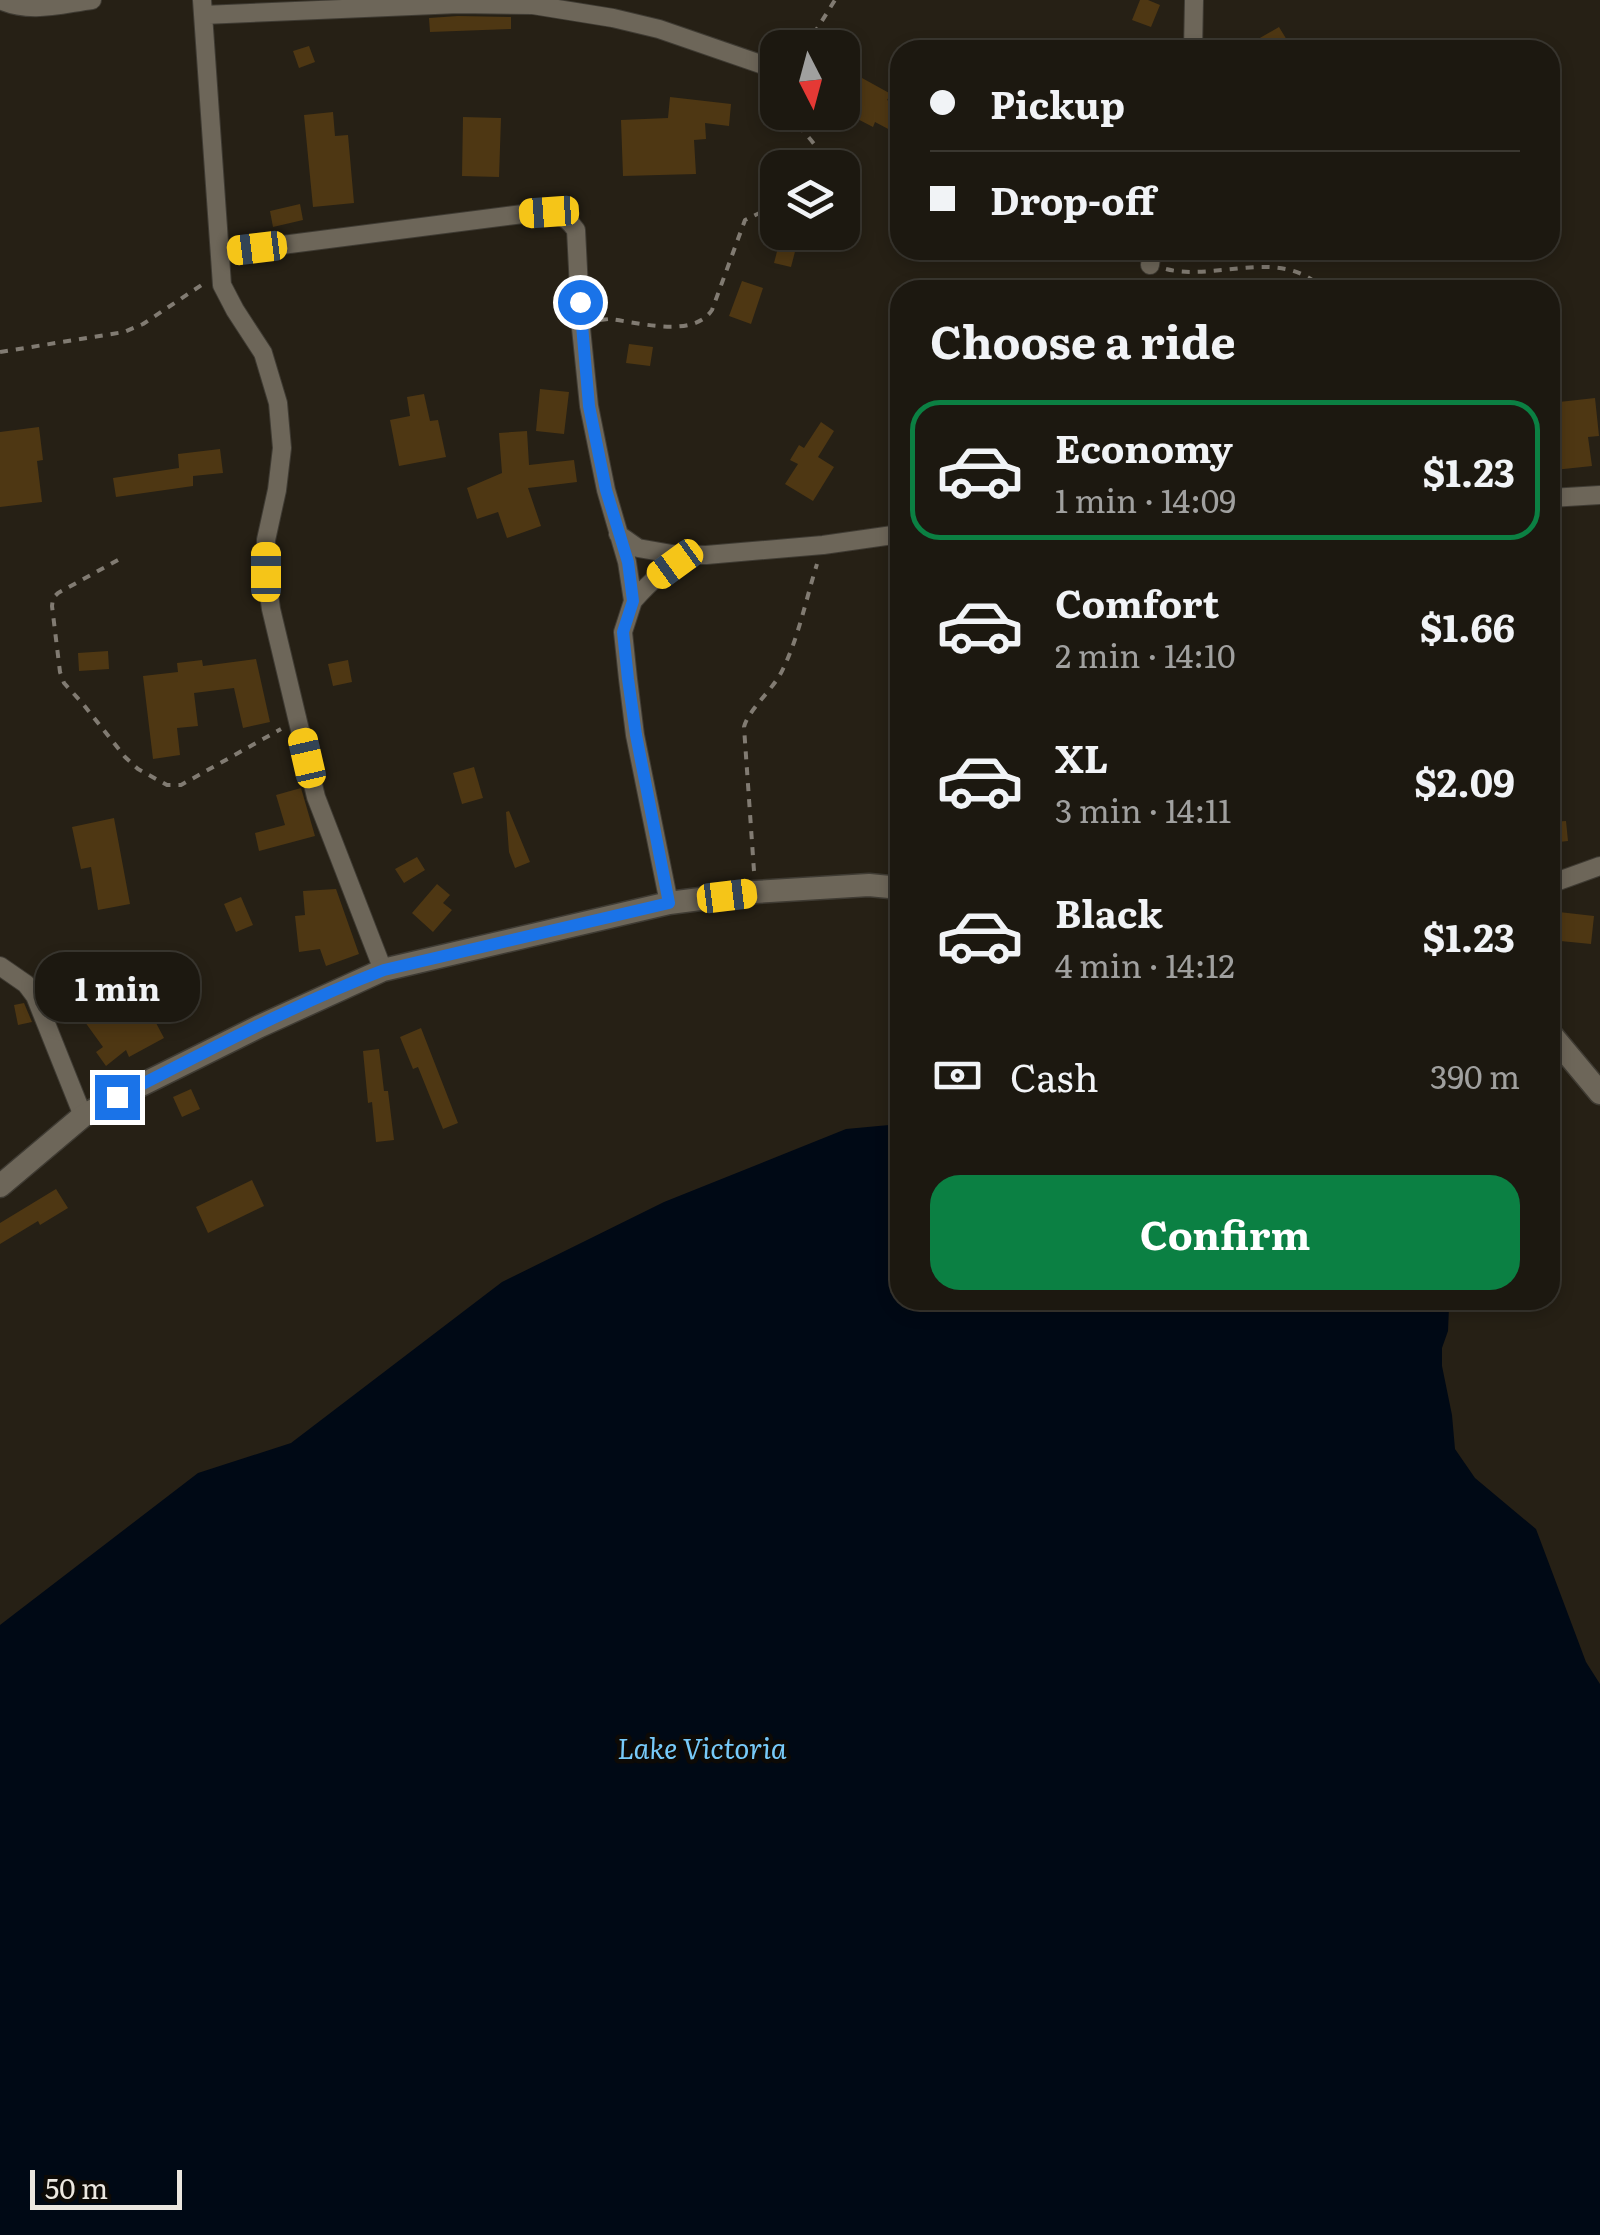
<!DOCTYPE html>
<meta charset="utf-8">
<style>
body{margin:0;font-family:Literata,serif;background:#252119;color:#f1f3f6;height:100vh;display:flex;flex-direction:column;font-size:38px;white-space:nowrap}
*{box-sizing:border-box;margin:0}
p{font-size:32px;color:#a0a09f}
.icon{flex:none;width:55px;height:55px;fill:none;stroke:currentColor;stroke-width:2;stroke-linecap:round;stroke-linejoin:round}
.map{position:relative;flex:1;overflow:hidden}
.details{position:absolute;left:890px;top:280px;width:670px;height:1030px;display:flex;flex-direction:column;background:#1c1810;border-radius:30px;box-shadow:0 5px 15px #0003,0 0 0 2px #3a3730}
.details>*{flex:none}
.banner{position:absolute;left:890px;top:40px;width:670px;height:220px;border-radius:30px;box-shadow:0 5px 15px #0003,0 0 0 2px #3a3730;display:grid;align-content:center;height:220px;padding:0 40px;background:#1c1810}
.needle{width:65px;rotate:174deg}
.controls{position:absolute;left:760px;top:30px;display:grid;gap:20px}
.controls a{display:grid;place-items:center;width:100px;height:100px;border-radius:20px;background:#1c1810;box-shadow:0 5px 15px #0003,0 0 0 2px #3a3730;font-size:50px}
.scale{position:absolute;left:30px;bottom:25px;width:152px;box-sizing:border-box;padding-left:10px;border:5px solid #ebe7e0;border-top:0;font-size:28px;line-height:35px;white-space:nowrap;color:#ebe7e0;-webkit-text-stroke:8px #0d0a06;paint-order:stroke}
.end{position:absolute;width:45px;height:45px;margin:-22px;border:12px solid #1a73e8;background:#fff;box-shadow:0 0 0 5px #fff}
.from{border-radius:50%}
.bubble{position:absolute;height:70px;border-radius:30px;background:#1c1810;box-shadow:0 5px 15px #0003,0 0 0 2px #3a3730;font-size:32px;font-weight:700;line-height:70px;text-align:center}
.car{position:absolute;width:30px;height:60px;margin:-30px -15px;border-radius:12px;box-shadow:0 0 8px 2px #0007;background:linear-gradient(#f5c518 24%,#345 0 40%,#f5c518 0 76%,#345 0 86%,#f5c518 0)}
.banner b{display:flex;align-items:center;gap:35px;height:95px;font-size:38px}
.banner b+b{border-top:2px solid #3a3730}
.banner i{width:25px;height:25px;background:#f1f3f6}
ul{padding:0;list-style:none}
li{display:flex;align-items:center;gap:30px;height:140px;margin:0 20px 15px;padding:0 20px;border:5px solid transparent;border-radius:30px}
li div{flex:1}
li b{display:block;font-size:38px}
li em{font-style:normal;font-weight:700}
li.active{border-color:#0b8043}
li>.icon{width:90px;height:90px;stroke-width:1.5}
h2{padding:0 40px;font-size:45px;line-height:120px}
.pay{display:flex;align-items:center;gap:25px;height:110px;padding:0 40px;font-size:38px}
.pay p{margin-inline-start:auto}
.button{display:flex;gap:20px;margin-top:auto;padding:20px 40px}
.button a{flex:1;height:115px;border-radius:30px;background:#0b8043;color:#fff;font-size:40px;font-weight:700;line-height:115px;text-align:center}
.map>svg:first-child{display:block}
.water{fill:#000915}
.building{fill:#4e3713}
.lines{fill:none;stroke-linecap:round;stroke-linejoin:round}
.street-casing{stroke:#3f3b33;stroke-width:20}
.secondary-casing{stroke:#3f3b33;stroke-width:25}
.path{stroke:#817b72;stroke-width:4;stroke-dasharray:8 8;stroke-linecap:butt}
.street{stroke:#6d6659;stroke-width:18}
.secondary{stroke:#6d6659;stroke-width:22}
.route{stroke:#1a73e8;stroke-width:12}
.labels{text-anchor:middle;dominant-baseline:central;stroke-width:9;stroke-linejoin:round;paint-order:stroke}
.water-label{font-size:28px;font-style:italic;fill:#77caf9;stroke:#0d0a06}
</style>
<div class="map">
<svg width="1600" height="2235" viewBox="0 0 1600 2235">
<rect width="100%" height="100%" fill="#262015"/>
<!-- water -->
<path class="water" d="M900,1124V1300H1441L1449,1307L1448,1331L1442,1348V1366L1452,1415L1455,1449L1475,1478L1536,1529L1586,1662L1600,1684V2235H0V1625L198,1473L291,1443L502,1282L664,1202L846,1129Z"/>
<!-- building -->
<path class="building" d="M1140,0H1148L1160,5L1151,27L1132,20Z
M458,16L511,17V29L430,32L429,18Z
M1279,27L1293,50H1239Z
M309,46L315,62L299,68L293,51Z
M862,78L891,94L887,100L900,107V118L892,131L875,122L873,127L844,112Z
M670,97L731,104L729,126L705,123L706,139L694,140L696,174L623,176L621,120L668,118Z
M333,112L335,136L348,135L354,203L313,207L304,115Z
M463,117L501,118L499,177L462,176Z
M300,204L303,220L273,227L270,211Z
M780,240L797,244L791,267L774,263Z
M742,281L763,288L751,324L729,316Z
M629,344L653,347L650,366L626,363Z
M540,389L569,392L564,434L536,431Z
M424,394L430,421L438,420L446,457L399,466L390,420L410,416L407,397Z
M1595,398L1599,436L1588,437L1592,466L1554,470L1550,432V403Z
M821,422L834,431L818,457L834,467L813,501L785,484L798,464L790,460L799,445L804,448Z
M39,427L43,460L37,461L42,502L0,507V432Z
M527,431L529,465L574,460L577,482L528,488L541,526L507,538L498,512L477,519L467,488L502,473L499,433Z
M220,449L223,473L193,476V486L116,497L113,478L179,468L178,454Z
M108,651L109,669L79,671L78,653Z
M256,659L270,722L243,728L234,688L194,693L198,726L177,728L180,755L153,759L143,676L178,672L177,663L202,660L203,666Z
M348,660L352,682L333,686L328,664Z
M474,767L483,798L462,804L453,773Z
M301,788L315,836L259,851L255,833L285,825L276,795Z
M509,811L530,862L515,868L509,852L506,812Z
M114,818L130,904L98,910L91,867L81,869L72,827Z
M1566,821L1568,841L1550,843V822Z
M417,857L425,870L404,883L395,869Z
M437,884L450,895L443,903L452,910L433,932L412,913Z
M336,889L359,954L326,966L320,949L299,952L295,916L305,915L303,891Z
M241,897L253,925L236,932L224,904Z
M1550,911L1594,916L1591,944L1550,940Z
M102,955L104,970L74,974L72,958Z
M160,984L172,1014L155,1021L164,1038L129,1057L126,1050L106,1066L96,1052L103,1047L72,1004L86,994L95,1008L108,999L118,1013L148,999L144,990Z
M24,1003L32,1022L18,1025L14,1005Z
M421,1028L458,1123L443,1129L418,1067L413,1069L400,1037Z
M379,1049L384,1091H388L394,1140L376,1142L372,1102L368,1103L363,1051Z
M191,1089L200,1109L182,1117L173,1097Z
M252,1180L264,1206L208,1233L196,1207Z
M56,1189L68,1208L40,1225L38,1221L0,1244V1223Z"/>
<g class="lines">
<!-- street casing -->
<g class="street-casing">
<path id="street" d="M0,0C30,14 61,4 92,0
M202,0L222,285L235,310L263,353L278,403L282,448L277,490L266,540V572L271,609L316,797L383,970
M203,15L458,4L533,5L613,18L659,29L778,70
M1193,50L1194,0
M220,253L523,214C547,212 561,209 576,230L581,328L589,406L606,490L627,562L633,601L623,632L628,679L635,735L669,903
M1150,265L1152,250
M1550,498L1600,495
M618,534L638,548L672,554L706,555L823,545L900,534
M633,601C650,582 666,566 691,559
M1550,884L1600,866
M0,966L26,984L35,996L83,1116"/>
</g>
<!-- secondary casing -->
<g class="secondary-casing">
<path id="secondary" d="M1550,1033L1600,1093
M0,1186L83,1116L117,1097L258,1027L383,970L669,903L755,892L869,885L900,888"/>
</g>
<!-- path -->
<path class="path" d="M805,48L835,0
M789,112C800,132 822,145 825,168
M1101,250L1133,259
M1166,269C1217,282 1281,245 1324,290
M600,320L609,319C638,322 693,339 712,310L745,220L778,204
M0,352L124,332L143,324L203,284
M118,560L58,593L53,598L52,606L60,672L64,683L83,704L125,757L138,769L167,785H181L281,729
M754,871L744,727C748,710 774,689 783,669C799,636 806,599 817,564"/>
<!-- street -->
<use href="#street" class="street"/>
<!-- secondary -->
<use href="#secondary" class="secondary"/>
</g>
<g class="lines">
<!-- route -->
<path class="route" d="M117,1097C204,1053 292,1005 384,970L669,903L636,735L628,679L623,632L633,601L628,562L606,490L589,406L580,302"/>
</g>
<g class="labels">
<!-- water labels -->
<g class="water-label">
<text x="702" y="1747">Lake Victoria</text>
</g>
</g>
</svg>
<div class="controls">
<a><svg class="needle" viewBox="-14 -14 28 28"><path d="M0-13l5 13h-10z" fill="#e53935"/><path d="M0 13l5-13h-10z" fill="#a0a09f"/></svg></a>
<a><svg class="icon" aria-label="layers" viewBox="0 0 24 24"><path d="M12 4l9 5-9 5-9-5zM3 14l9 5 9-5"/></svg></a>
</div>
<div class="scale">50 m</div>
<i class="end from" style="left:580px;top:302px"></i>
<i class="end" style="left:117px;top:1097px"></i>
<div class="bubble" style="left:35px;top:952px;width:165px">1 min</div>
<i class="car" style="left:549px;top:212px;rotate:266deg"></i>
<i class="car" style="left:257px;top:248px;rotate:263deg"></i>
<i class="car" style="left:675px;top:564px;rotate:234deg"></i>
<i class="car" style="left:266px;top:572px;rotate:0deg"></i>
<i class="car" style="left:307px;top:758px;rotate:347deg"></i>
<i class="car" style="left:727px;top:896px;rotate:83deg"></i>
<div class="banner">
<b><i class="from"></i>Pickup</b>
<b><i></i>Drop-off</b>
</div>
<section class="details">
<h2>Choose a ride</h2>
<ul>
<li class="active"><svg class="icon" aria-label="car" viewBox="0 0 24 24"><path d="M5 17H2v-5l4-1 3-4h7l3 4 3 1v5h-3M9 17h6M6 11h13"/><circle cx="7" cy="17" r="2"/><circle cx="17" cy="17" r="2"/></svg><div><b>Economy</b><p>1 min · 14:09</p></div><em>$1.23</em></li>
<li><svg class="icon" aria-label="car" viewBox="0 0 24 24"><path d="M5 17H2v-5l4-1 3-4h7l3 4 3 1v5h-3M9 17h6M6 11h13"/><circle cx="7" cy="17" r="2"/><circle cx="17" cy="17" r="2"/></svg><div><b>Comfort</b><p>2 min · 14:10</p></div><em>$1.66</em></li>
<li><svg class="icon" aria-label="car" viewBox="0 0 24 24"><path d="M5 17H2v-5l4-1 3-4h7l3 4 3 1v5h-3M9 17h6M6 11h13"/><circle cx="7" cy="17" r="2"/><circle cx="17" cy="17" r="2"/></svg><div><b>XL</b><p>3 min · 14:11</p></div><em>$2.09</em></li>
<li><svg class="icon" aria-label="car" viewBox="0 0 24 24"><path d="M5 17H2v-5l4-1 3-4h7l3 4 3 1v5h-3M9 17h6M6 11h13"/><circle cx="7" cy="17" r="2"/><circle cx="17" cy="17" r="2"/></svg><div><b>Black</b><p>4 min · 14:12</p></div><em>$1.23</em></li>
</ul>
<div class="pay"><svg class="icon" aria-label="cash" viewBox="0 0 24 24"><path d="M3 7h18v10H3z"/><circle cx="12" cy="12" r="2"/></svg>Cash<p>390 m</p></div>
<div class="button"><a>Confirm</a></div>
</section>
</div>
